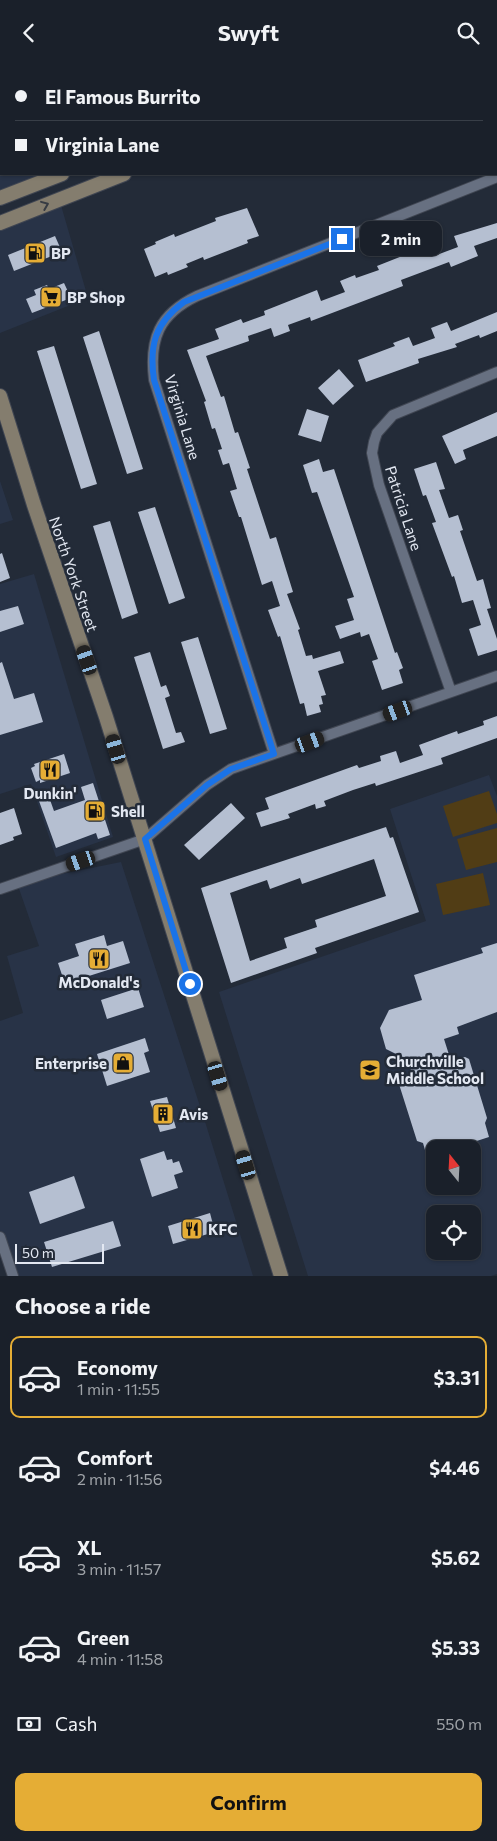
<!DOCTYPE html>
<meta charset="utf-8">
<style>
body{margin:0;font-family:Commissioner,sans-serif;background:#232832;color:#f1f3f6;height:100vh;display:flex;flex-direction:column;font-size:19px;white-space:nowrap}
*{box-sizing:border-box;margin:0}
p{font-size:16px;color:#9fa3a8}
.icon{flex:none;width:28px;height:28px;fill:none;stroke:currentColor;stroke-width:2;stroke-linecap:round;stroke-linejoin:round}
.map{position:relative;height:1211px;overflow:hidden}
.sheet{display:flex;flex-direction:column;background:#1a202a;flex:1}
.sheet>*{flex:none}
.top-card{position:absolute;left:0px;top:0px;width:498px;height:110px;box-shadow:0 1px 4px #0004,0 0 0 1px #383e47;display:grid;align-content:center;height:110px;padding:0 15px;background:#1a202a}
.needle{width:32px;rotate:342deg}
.buttons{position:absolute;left:426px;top:1075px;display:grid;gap:10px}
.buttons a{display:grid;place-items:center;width:55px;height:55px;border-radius:10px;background:#1a202a;box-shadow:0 1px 4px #0004,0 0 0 1px #383e47;font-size:25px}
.scale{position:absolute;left:15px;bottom:12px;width:89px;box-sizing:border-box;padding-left:5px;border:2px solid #e3e8f2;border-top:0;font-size:14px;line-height:18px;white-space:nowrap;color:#e3e8f2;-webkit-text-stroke:4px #232b38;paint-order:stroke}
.end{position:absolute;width:22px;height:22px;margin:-11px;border:6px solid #1a73e8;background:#fff;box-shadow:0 0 0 2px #fff}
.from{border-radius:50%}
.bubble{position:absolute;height:35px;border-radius:10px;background:#1a202a;box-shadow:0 1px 4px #0004,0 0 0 1px #383e47;font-size:16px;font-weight:700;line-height:35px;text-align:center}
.car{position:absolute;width:15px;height:30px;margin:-15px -8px;border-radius:6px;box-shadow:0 0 4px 1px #0007;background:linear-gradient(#222 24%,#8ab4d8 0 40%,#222 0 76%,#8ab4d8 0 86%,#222 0)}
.top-card b{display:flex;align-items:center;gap:18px;height:48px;font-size:19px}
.top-card b+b{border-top:1px solid #383e47}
.top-card i{width:12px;height:12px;background:#f1f3f6}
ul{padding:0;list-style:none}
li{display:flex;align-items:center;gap:15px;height:82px;margin:0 10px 8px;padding:0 5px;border:2px solid transparent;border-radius:10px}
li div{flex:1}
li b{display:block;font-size:19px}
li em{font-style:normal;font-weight:700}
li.current{border-color:#e5ad35}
li>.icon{width:45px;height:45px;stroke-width:1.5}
h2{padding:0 15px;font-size:22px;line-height:60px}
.pay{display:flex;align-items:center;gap:12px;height:55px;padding:0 15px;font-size:19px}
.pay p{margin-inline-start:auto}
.button{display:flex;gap:10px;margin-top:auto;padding:10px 15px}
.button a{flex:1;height:58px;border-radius:10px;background:#e5ad35;color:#111;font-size:20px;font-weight:700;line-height:58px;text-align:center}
header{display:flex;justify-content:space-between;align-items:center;height:65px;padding:0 15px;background:#1a202a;font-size:22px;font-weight:700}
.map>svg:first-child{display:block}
.built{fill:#283347;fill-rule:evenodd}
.pitch{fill:#513d15}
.building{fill:#b5bfd1;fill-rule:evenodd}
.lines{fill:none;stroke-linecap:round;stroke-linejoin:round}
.street-casing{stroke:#404652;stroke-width:12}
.secondary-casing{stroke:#404652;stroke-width:16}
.street{stroke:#677081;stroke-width:10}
.secondary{stroke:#847d6e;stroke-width:14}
.oneway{stroke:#363b43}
.route{stroke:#1a73e8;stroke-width:6}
.labels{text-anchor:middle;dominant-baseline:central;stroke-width:5;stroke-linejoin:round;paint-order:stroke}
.poi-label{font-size:15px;font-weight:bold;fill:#e3e8f2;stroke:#232b38;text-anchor:start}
.street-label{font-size:15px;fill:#e3e8f2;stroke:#232b38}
</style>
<header><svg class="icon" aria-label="back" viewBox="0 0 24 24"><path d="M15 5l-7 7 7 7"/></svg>Swyft<svg class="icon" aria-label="search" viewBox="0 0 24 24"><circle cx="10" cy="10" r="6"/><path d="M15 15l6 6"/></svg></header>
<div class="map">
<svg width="497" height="1211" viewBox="0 0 497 1211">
<rect width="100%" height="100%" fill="#232b38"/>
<!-- built -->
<path class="built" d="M0,0H291V1H1V109H47L0,126Z
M58,130L88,233L0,268V153Z
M0,416L13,455L0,459Z
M34,509L113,772L56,792L31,719L0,729V519Z
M489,710L497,731V1209L491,1211H308L219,927L426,856L390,744ZM435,1084H472V1121H435ZM435,1149H472V1186H435Z
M121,797L207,1063L253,1211H8L0,1188V956L23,948L7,891L39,881L17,818Z"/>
<!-- pitch -->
<path class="pitch" d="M489,726L497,749V758L453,772L443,741Z
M497,763V797L466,805L457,774Z
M483,808L490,840L443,850L436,819Z"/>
<!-- building -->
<path class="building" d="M247,143L259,171L247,175L248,178L204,195L203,192L186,199L188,202L168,210L167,207L155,212L144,184L156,179L155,177L174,169L175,172L216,156L215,153Z
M497,158V173L474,181L478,191L451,202L449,197L401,215L403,221L311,256L310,252L288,260L290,266L274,272L271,263L248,271L249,276L206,291L221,332L224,331L235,368L238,367L250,403L247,404L270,474L276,472L293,527L287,529L300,564L298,565L306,591L312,590L313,594L340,586L344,598L318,606L326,630L321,631L323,639L319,640L321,647L307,651L304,638L300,639L280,571L278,572L268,545L280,541L272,516L262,520L241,452H239L230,426L237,424L229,398L223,400L218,385L222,384L215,363L212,364L204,337L206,336L187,285L219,274L215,264L241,254L243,258L265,250L264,246L317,225L321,236L345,227L340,216L355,210L356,213L379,205L377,201L430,180L434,191L458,182L454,171Z
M55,171L62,187L14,206L8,190Z
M64,218L71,233L32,248L26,234L36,230L34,225L47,220L49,224Z
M497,247V266L480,273L479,270L455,279L457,282L418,294L419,298L366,317L358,295L395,281L393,278L409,272L413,281L435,273L431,263L447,257L451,266Z
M99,266L143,404L127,409L83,272Z
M54,281L97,419L81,424L37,286Z
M339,304L354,321L333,340L318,323Z
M307,344L329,351L321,377L298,370Z
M497,347V371L463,385L466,394L455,399L442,371Z
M319,394L323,407L334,404L395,588L397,587L403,603L399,605L403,618L382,625L372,596L378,594L369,569L361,572L360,567L340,574L335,561L354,555L347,534L354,532L317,427L312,428L303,400Z
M436,397L445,424L439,425L449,453L458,450L463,465L460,466L477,516L483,514L491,543L487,544L497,574V585L478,591L469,564L481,560L473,535L462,538L454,511L452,512L432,458L436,457L426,430L423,431L414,404Z
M155,442L185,533L169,539L138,447Z
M110,456L138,548L122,554L93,461Z
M2,488L10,513L0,517V489Z
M18,541L24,559L0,567V546Z
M198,572L227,664L210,669L181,577Z
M150,587L161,622L166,620L170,631L165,633L176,668L181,667L185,677L163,684L134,592Z
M2,597L14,634L34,628L43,657L0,670V598Z
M497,651V673L441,693L443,699L376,721L375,718L353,725L324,736L326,741L316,744L315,739L288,749L290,753L261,762L256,748L269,744L265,733L357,700L359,703L381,696L380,691L396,686L400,698L423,690L419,680L457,666L458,669L484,660L483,656Z
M64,689L70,708L40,718V715L36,717L31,703L35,701L34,699Z
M93,718L110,770L98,774L96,768L56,783L39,736L49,732L54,746L85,735L81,722Z
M231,738L245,753L199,795L184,780Z
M14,743L22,769L13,772L14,775L0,780V748Z
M386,762L390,773L393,772L419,847L315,883L317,888L231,918L201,823ZM374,794L386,831L315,855L317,862L284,873L287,883L250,896L230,828L267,815L270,824L300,813L302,819Z
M104,870L107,881L123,876L130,898L73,916L71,911L63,913L58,898L79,891L75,879Z
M497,878V947L457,962L459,969L444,974L451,996L465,992L469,994L487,1053L485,1058L489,1072L452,1084H435V1089L427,1092L423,1078L417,1076L398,1016L400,1013L412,1009L408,995L386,984L380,963L389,945L422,935L414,910L483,888L481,883Z
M138,923L144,942L107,954L101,935Z
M145,973L149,986L144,988L150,1007L107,1021L97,989Z
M167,1032L176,1063L160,1067L150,1036Z
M164,1086L167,1095L172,1094L173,1098L179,1096L183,1107L174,1110L178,1123L152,1132L140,1094Z
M74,1111L85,1143L40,1159L29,1127Z
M210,1148L215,1167L173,1179L168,1161Z
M113,1156L121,1181L52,1202L44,1177Z"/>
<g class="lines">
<!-- street casing -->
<g class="street-casing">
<path id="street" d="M296,0V1
M451,627L379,420L372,388L374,377L377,368L393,350L497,307
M274,689L154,315C149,274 159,249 197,231L497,112
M0,824L145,774L207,720L231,704L497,611
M0,1172L13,1211"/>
</g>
<!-- secondary casing -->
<g class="secondary-casing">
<path id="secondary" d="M363,1L366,0
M0,133L62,109
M0,158L124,109
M0,331L34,440L106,652L281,1211"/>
</g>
<!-- street -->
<use href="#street" class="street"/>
<!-- secondary -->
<use href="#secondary" class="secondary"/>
</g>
<!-- one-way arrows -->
<defs><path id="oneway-chevron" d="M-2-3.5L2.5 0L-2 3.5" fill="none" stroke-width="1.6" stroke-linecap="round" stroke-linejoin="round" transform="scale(1.25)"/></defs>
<use class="oneway" href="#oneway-chevron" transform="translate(45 140) rotate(-22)"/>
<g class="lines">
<!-- route -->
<path class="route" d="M190,919L145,774L207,720L231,704L274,689L154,315C149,280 155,258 184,237L342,174"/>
</g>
<!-- icons -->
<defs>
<g id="fuel-square" transform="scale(1.125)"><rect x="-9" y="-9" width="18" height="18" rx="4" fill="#e5ad35" stroke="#232b38"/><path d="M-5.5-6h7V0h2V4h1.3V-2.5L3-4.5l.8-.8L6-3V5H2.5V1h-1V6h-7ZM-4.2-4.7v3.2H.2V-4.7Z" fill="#111"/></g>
<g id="supermarket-square" transform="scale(1.125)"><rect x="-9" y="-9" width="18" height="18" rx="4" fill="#e5ad35" stroke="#232b38"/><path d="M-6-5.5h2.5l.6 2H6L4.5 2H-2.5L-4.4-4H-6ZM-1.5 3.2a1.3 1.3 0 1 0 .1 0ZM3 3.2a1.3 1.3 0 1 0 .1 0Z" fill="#111"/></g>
<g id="restaurant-square" transform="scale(1.125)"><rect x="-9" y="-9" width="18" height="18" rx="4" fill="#e5ad35" stroke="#232b38"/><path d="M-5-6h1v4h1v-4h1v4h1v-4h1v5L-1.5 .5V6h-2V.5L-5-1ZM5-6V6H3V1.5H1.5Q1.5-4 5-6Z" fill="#111"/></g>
<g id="shop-square" transform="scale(1.125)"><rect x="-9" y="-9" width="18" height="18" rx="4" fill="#e5ad35" stroke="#232b38"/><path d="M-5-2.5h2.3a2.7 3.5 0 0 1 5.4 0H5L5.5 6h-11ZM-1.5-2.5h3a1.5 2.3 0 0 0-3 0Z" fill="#111"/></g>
<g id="school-square" transform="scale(1.125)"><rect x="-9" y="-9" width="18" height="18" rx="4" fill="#e5ad35" stroke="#232b38"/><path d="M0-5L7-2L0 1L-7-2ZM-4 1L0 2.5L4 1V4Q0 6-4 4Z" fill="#111"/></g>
<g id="building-square" transform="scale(1.125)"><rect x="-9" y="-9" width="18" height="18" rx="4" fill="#e5ad35" stroke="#232b38"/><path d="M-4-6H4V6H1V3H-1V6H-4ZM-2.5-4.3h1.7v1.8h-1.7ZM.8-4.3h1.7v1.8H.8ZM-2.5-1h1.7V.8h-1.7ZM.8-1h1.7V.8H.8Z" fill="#111"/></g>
</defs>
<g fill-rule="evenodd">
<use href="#fuel-square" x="35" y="188"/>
<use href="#supermarket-square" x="51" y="232"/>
<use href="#restaurant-square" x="50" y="705"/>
<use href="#fuel-square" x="95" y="746"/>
<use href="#restaurant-square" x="99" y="894"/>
<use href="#shop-square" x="123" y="998"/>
<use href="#school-square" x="370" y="1005"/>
<use href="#building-square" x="163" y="1049"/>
<use href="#restaurant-square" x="192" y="1164"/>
</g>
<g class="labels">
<!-- poi labels -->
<g class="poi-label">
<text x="51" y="188">BP</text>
<text x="67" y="232">BP Shop</text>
<text x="50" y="728" text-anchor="middle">Dunkin'</text>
<text x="111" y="746">Shell</text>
<text x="99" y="917" text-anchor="middle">McDonald's</text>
<text x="386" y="996">Churchville<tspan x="386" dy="17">Middle School</tspan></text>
<text x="107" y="998" text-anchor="end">Enterprise</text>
<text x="179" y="1049">Avis</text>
<text x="208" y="1164">KFC</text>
</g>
<!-- street labels -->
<g class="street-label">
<text transform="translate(183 352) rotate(73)">Virginia Lane</text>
<text transform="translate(404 443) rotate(72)">Patricia Lane</text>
<text transform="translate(74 509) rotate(71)">North York Street</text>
</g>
</g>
</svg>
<div class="buttons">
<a><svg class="needle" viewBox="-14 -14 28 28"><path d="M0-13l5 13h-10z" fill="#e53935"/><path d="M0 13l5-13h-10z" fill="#9fa3a8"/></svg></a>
<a><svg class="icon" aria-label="locate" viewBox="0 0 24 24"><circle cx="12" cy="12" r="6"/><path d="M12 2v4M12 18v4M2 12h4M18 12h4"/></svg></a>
</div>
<div class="scale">50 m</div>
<i class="end from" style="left:190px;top:919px"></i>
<i class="end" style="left:342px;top:174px"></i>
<div class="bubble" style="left:360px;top:156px;width:82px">2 min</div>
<i class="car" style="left:87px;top:595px;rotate:341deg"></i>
<i class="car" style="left:398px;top:646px;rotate:250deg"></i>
<i class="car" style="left:310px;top:677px;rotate:70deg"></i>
<i class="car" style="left:116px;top:684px;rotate:343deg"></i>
<i class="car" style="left:81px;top:796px;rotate:251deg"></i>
<i class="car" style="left:218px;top:1011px;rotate:163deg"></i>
<i class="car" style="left:246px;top:1100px;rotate:343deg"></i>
<div class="top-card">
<b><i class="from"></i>El Famous Burrito</b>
<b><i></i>Virginia Lane</b>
</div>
</div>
<section class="sheet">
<h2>Choose a ride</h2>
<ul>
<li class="current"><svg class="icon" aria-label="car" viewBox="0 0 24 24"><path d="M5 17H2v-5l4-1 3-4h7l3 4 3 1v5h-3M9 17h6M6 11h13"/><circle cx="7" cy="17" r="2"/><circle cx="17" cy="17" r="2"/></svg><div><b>Economy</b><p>1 min · 11:55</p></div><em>$3.31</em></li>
<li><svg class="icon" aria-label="car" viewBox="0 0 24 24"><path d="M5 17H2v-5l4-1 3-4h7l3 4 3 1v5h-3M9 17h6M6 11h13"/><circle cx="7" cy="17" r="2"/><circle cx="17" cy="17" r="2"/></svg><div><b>Comfort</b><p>2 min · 11:56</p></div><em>$4.46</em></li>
<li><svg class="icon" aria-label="car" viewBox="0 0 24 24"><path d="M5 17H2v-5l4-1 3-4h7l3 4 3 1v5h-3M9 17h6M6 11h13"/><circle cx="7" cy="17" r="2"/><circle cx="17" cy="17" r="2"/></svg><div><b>XL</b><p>3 min · 11:57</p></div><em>$5.62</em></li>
<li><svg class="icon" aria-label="car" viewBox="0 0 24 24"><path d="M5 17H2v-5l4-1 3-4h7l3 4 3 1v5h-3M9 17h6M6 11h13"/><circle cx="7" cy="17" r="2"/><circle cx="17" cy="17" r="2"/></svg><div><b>Green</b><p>4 min · 11:58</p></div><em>$5.33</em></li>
</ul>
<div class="pay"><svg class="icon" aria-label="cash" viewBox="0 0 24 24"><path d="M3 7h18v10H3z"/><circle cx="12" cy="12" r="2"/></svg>Cash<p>550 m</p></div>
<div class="button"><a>Confirm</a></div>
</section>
